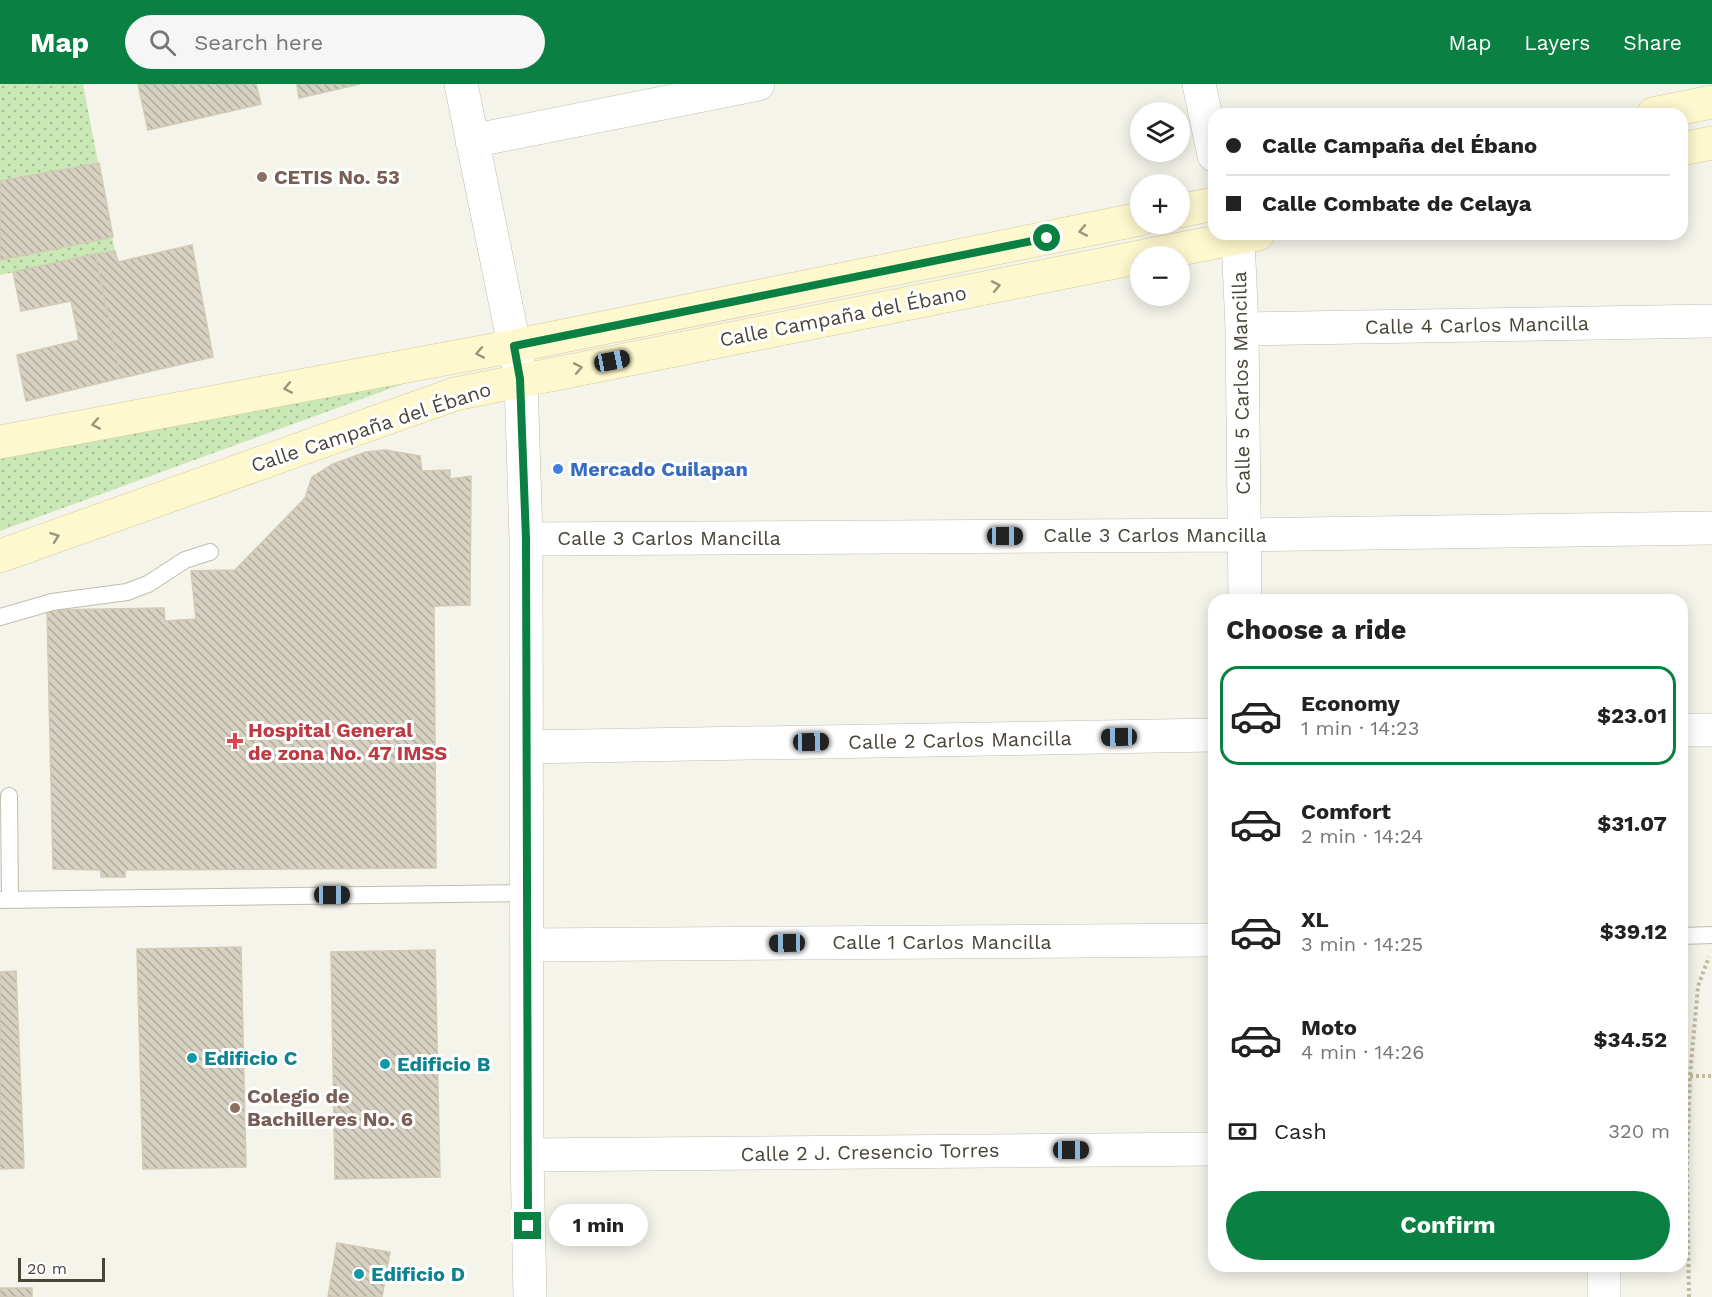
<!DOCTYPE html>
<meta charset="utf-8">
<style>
body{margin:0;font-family:"Work Sans",sans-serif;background:#f6f6f6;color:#222;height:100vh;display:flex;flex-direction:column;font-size:22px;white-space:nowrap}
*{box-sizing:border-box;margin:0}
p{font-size:20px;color:#767676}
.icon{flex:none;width:33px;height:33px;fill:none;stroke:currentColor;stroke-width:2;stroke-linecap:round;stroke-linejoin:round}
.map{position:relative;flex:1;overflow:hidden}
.details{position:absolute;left:1208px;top:510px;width:480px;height:678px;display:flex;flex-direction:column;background:#fff;border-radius:18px;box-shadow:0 3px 15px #0003}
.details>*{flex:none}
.top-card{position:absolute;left:1208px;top:24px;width:480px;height:132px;border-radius:18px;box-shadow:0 3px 15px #0003;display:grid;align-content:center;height:132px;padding:0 18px;background:#fff}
.buttons{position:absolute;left:1130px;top:18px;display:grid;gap:12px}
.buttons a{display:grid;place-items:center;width:60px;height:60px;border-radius:50%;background:#fff;box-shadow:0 3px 15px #0003;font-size:30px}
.scale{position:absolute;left:18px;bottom:15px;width:87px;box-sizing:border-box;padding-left:6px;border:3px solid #494539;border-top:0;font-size:16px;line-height:21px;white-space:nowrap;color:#494539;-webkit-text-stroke:4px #fff;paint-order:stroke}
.end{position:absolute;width:27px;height:27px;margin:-14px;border:8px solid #0b8043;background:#fff;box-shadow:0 0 0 3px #fff}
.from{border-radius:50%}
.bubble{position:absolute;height:42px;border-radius:21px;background:#fff;box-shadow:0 3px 15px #0003;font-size:20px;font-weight:700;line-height:42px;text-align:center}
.car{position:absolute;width:18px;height:36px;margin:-18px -9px;border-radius:8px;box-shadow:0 0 4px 2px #0007;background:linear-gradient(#222 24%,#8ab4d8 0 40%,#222 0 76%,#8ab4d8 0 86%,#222 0)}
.top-card b{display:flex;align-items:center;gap:21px;height:57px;font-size:22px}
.top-card b+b{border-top:2px solid #e0e0e0}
.top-card i{width:15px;height:15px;background:#222}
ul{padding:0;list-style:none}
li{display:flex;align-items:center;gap:18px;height:99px;margin:0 12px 9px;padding:0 6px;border:3px solid transparent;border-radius:18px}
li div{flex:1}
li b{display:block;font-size:22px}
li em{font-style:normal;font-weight:700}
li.current{border-color:#0b8043}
li>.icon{width:54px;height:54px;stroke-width:1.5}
h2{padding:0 18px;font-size:27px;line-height:72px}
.pay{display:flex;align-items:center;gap:15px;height:66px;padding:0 18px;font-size:22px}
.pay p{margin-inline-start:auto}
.primary-button{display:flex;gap:12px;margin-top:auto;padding:12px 18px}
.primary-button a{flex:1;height:69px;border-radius:36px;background:#0b8043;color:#fff;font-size:24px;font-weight:700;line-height:69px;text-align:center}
header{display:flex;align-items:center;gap:36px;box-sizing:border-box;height:84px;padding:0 30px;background:#0b8043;color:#fff}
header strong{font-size:28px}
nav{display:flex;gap:33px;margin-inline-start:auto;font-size:21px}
.search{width:420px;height:54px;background:#f6f6f6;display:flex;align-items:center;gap:15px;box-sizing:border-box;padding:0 21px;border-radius:33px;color:#767676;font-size:22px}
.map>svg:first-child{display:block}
.grass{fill:url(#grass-dots)}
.building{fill:url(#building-back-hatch);stroke:#d1cab4;stroke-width:1.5}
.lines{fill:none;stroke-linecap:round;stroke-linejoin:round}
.lane-casing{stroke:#c0bdae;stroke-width:18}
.street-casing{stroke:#c0bdae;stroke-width:34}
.secondary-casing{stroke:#d3cc9c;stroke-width:34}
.path{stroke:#c2bba0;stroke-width:4;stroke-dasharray:3 3;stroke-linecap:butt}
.lane{stroke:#fff;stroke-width:16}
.street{stroke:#fff;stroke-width:33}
.secondary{stroke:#fdf8ce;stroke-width:33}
.oneway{stroke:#9a967c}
.route{stroke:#0b8043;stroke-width:8}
.education-dot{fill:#8d6e63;stroke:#fff;stroke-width:2}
.shop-dot{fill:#3f7fe0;stroke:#fff;stroke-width:2}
.health-dot{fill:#e0444e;stroke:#fff;stroke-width:2}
.culture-dot{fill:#0f9aa8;stroke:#fff;stroke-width:2}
.labels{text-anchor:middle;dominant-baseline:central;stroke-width:6;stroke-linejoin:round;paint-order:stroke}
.education-label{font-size:20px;font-weight:bold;fill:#785e54;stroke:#fff;text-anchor:start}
.street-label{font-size:20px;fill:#494539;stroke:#fff}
.shop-label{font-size:20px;font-weight:bold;fill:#366cbe;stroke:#fff;text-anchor:start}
.health-label{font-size:20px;font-weight:bold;fill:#be3a42;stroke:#fff;text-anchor:start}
.culture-label{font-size:20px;font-weight:bold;fill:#0d838f;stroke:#fff;text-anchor:start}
</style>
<header>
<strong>Map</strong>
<div class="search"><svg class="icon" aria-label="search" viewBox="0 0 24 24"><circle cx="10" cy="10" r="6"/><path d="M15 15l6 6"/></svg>Search here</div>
<nav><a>Map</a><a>Layers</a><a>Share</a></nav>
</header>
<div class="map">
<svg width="1712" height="1213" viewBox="0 0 1712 1213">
<defs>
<pattern id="grass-dots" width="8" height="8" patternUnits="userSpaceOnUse" patternTransform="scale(1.5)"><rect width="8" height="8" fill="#cae7b6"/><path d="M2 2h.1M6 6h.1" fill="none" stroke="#a6bd95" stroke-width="1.8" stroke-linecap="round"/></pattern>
<pattern id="building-back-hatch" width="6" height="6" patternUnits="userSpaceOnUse" patternTransform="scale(1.5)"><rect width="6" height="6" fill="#d6d1c1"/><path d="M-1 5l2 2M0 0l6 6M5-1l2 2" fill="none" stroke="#b0ab9e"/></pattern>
</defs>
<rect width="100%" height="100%" fill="#f5f4eb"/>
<!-- grass -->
<path class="grass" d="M0,0H83L115,167L0,191Z
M452,282L0,447V373Z"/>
<!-- building -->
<path class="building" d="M138,0H256L261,20L148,46Z
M297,0H360L299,14Z
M99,79L113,153L0,176V97Z
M192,161L213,273L121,294L95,170L115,167L118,178Z
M95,170L121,294L26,317L17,271L79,256L71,217L21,227L13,188Z
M385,366L420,372L422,387L450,386V395L471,392L470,521L434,522L436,784L125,786V793H101V786L53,785L47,526L164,524L165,537L196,535L191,487L235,486L305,414L312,393L333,380L366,368Z
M241,863L246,1083L143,1085L137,865Z
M435,866L440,1093L335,1095L331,868Z
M16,887L24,1084L0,1085V888Z
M337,1159L390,1168L382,1213H328Z
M0,1204H32V1213H0Z"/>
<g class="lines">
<!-- lane casing -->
<g class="lane-casing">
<path id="lane" d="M0,533L52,518L127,508L148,500L185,476L210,468
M9,712L10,816
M0,816L526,809
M1682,852L1712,851"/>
</g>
<!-- street casing -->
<g class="street-casing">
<path id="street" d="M461,0L521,295L526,455L527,1071L530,1213
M1199,0L1214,71
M472,57L758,0
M1238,154L1242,245L1245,516
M1242,245L1712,237
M526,455L1244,451L1712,444
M1682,646H1712
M527,663L1214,651
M527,861L1214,856
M527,1071L1214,1065
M1604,1213V1182"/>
</g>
<!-- secondary casing -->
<g class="secondary-casing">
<path id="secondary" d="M1653,30L1712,18
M1682,65L1712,59
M1179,127L1214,120
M1144,172L1258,150
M0,358L514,262L1140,135
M0,472L455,310L1140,173"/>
</g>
<!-- path -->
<path class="path" d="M1690,992H1712
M1689,1213L1687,1082L1690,992L1698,902L1709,873"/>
<!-- lane -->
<use href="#lane" class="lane"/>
<!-- street -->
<use href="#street" class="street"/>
<!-- secondary -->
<use href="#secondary" class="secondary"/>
</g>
<!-- one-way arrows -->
<defs><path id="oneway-chevron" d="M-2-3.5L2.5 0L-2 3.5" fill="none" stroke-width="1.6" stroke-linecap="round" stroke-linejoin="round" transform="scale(1.5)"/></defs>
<g class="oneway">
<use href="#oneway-chevron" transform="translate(1083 147) rotate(169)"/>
<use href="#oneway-chevron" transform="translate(996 202) rotate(-11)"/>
<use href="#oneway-chevron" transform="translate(480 269) rotate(169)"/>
<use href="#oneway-chevron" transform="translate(578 284) rotate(-11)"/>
<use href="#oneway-chevron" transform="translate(288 304) rotate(169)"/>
<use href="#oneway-chevron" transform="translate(96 340) rotate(169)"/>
<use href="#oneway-chevron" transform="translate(55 453) rotate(-20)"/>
</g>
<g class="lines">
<!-- route -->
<path class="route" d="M528,1142L526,455L520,295L514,262L1047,154"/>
</g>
<!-- markers -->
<g class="education-dot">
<circle cx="262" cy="93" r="6"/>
<circle cx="235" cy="1024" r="6"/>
</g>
<circle class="shop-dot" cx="558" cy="385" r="6"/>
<path class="health-dot" d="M232 648h6v6h6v6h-6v6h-6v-6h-6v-6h6z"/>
<g class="culture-dot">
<circle cx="192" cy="974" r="6"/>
<circle cx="385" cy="980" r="6"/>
<circle cx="359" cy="1190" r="6"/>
</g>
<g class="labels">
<!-- education labels -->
<g class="education-label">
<text x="274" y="93">CETIS No. 53</text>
<text x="247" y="1012">Colegio de<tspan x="247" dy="23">Bachilleres No. 6</tspan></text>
</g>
<!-- street labels -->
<g class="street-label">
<text transform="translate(843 232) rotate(-11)">Calle Campaña del Ébano</text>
<text transform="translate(1477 241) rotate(-1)">Calle 4 Carlos Mancilla</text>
<text transform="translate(1241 299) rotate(-91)">Calle 5 Carlos Mancilla</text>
<text transform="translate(371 343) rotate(-18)">Calle Campaña del Ébano</text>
<text x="1155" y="451">Calle 3 Carlos Mancilla</text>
<text x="669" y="454">Calle 3 Carlos Mancilla</text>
<text transform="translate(960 656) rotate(-1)">Calle 2 Carlos Mancilla</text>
<text x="942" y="858">Calle 1 Carlos Mancilla</text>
<text transform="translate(870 1068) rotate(-1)">Calle 2 J. Cresencio Torres</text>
</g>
<!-- shop labels -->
<g class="shop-label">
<text x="570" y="385">Mercado Cuilapan</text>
</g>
<!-- health labels -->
<g class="health-label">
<text x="248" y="646">Hospital General<tspan x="248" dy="23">de zona No. 47 IMSS</tspan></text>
</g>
<!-- culture labels -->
<g class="culture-label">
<text x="204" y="974">Edificio C</text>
<text x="397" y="980">Edificio B</text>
<text x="371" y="1190">Edificio D</text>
</g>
</g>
</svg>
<div class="buttons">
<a><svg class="icon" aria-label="layers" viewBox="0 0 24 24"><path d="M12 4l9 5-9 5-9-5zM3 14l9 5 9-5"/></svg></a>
<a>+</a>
<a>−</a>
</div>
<div class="scale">20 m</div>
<i class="end from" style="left:1047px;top:154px"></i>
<i class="end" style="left:528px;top:1142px"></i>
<div class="bubble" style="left:549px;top:1120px;width:99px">1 min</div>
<i class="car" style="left:612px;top:277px;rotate:79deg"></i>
<i class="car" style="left:1005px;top:452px;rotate:90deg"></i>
<i class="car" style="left:1119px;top:653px;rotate:269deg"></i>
<i class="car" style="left:811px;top:658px;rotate:89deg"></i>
<i class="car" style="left:332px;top:811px;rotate:90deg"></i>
<i class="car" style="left:787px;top:859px;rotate:269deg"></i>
<i class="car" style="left:1071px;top:1066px;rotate:90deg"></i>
<div class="top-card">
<b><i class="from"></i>Calle Campaña del Ébano</b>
<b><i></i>Calle Combate de Celaya</b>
</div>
<section class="details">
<h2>Choose a ride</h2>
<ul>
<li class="current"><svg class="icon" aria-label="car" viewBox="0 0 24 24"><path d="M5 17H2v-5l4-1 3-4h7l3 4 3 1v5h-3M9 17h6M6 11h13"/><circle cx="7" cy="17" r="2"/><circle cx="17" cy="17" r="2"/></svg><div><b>Economy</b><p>1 min · 14:23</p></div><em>$23.01</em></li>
<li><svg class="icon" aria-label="car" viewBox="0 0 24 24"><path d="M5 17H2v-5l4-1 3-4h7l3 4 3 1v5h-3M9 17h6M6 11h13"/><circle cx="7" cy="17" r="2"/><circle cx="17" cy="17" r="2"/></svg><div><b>Comfort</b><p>2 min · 14:24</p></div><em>$31.07</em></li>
<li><svg class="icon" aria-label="car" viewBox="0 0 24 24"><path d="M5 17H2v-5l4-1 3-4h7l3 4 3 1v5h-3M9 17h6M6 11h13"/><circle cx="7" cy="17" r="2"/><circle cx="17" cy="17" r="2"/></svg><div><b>XL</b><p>3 min · 14:25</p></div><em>$39.12</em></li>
<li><svg class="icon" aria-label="car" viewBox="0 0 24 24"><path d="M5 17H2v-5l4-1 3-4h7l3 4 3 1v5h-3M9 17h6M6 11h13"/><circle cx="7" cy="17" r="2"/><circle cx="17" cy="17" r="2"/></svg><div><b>Moto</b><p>4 min · 14:26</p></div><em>$34.52</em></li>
</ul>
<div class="pay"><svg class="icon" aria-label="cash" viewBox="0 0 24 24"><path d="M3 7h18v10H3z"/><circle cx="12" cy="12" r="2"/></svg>Cash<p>320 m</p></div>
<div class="primary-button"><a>Confirm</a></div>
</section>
</div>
